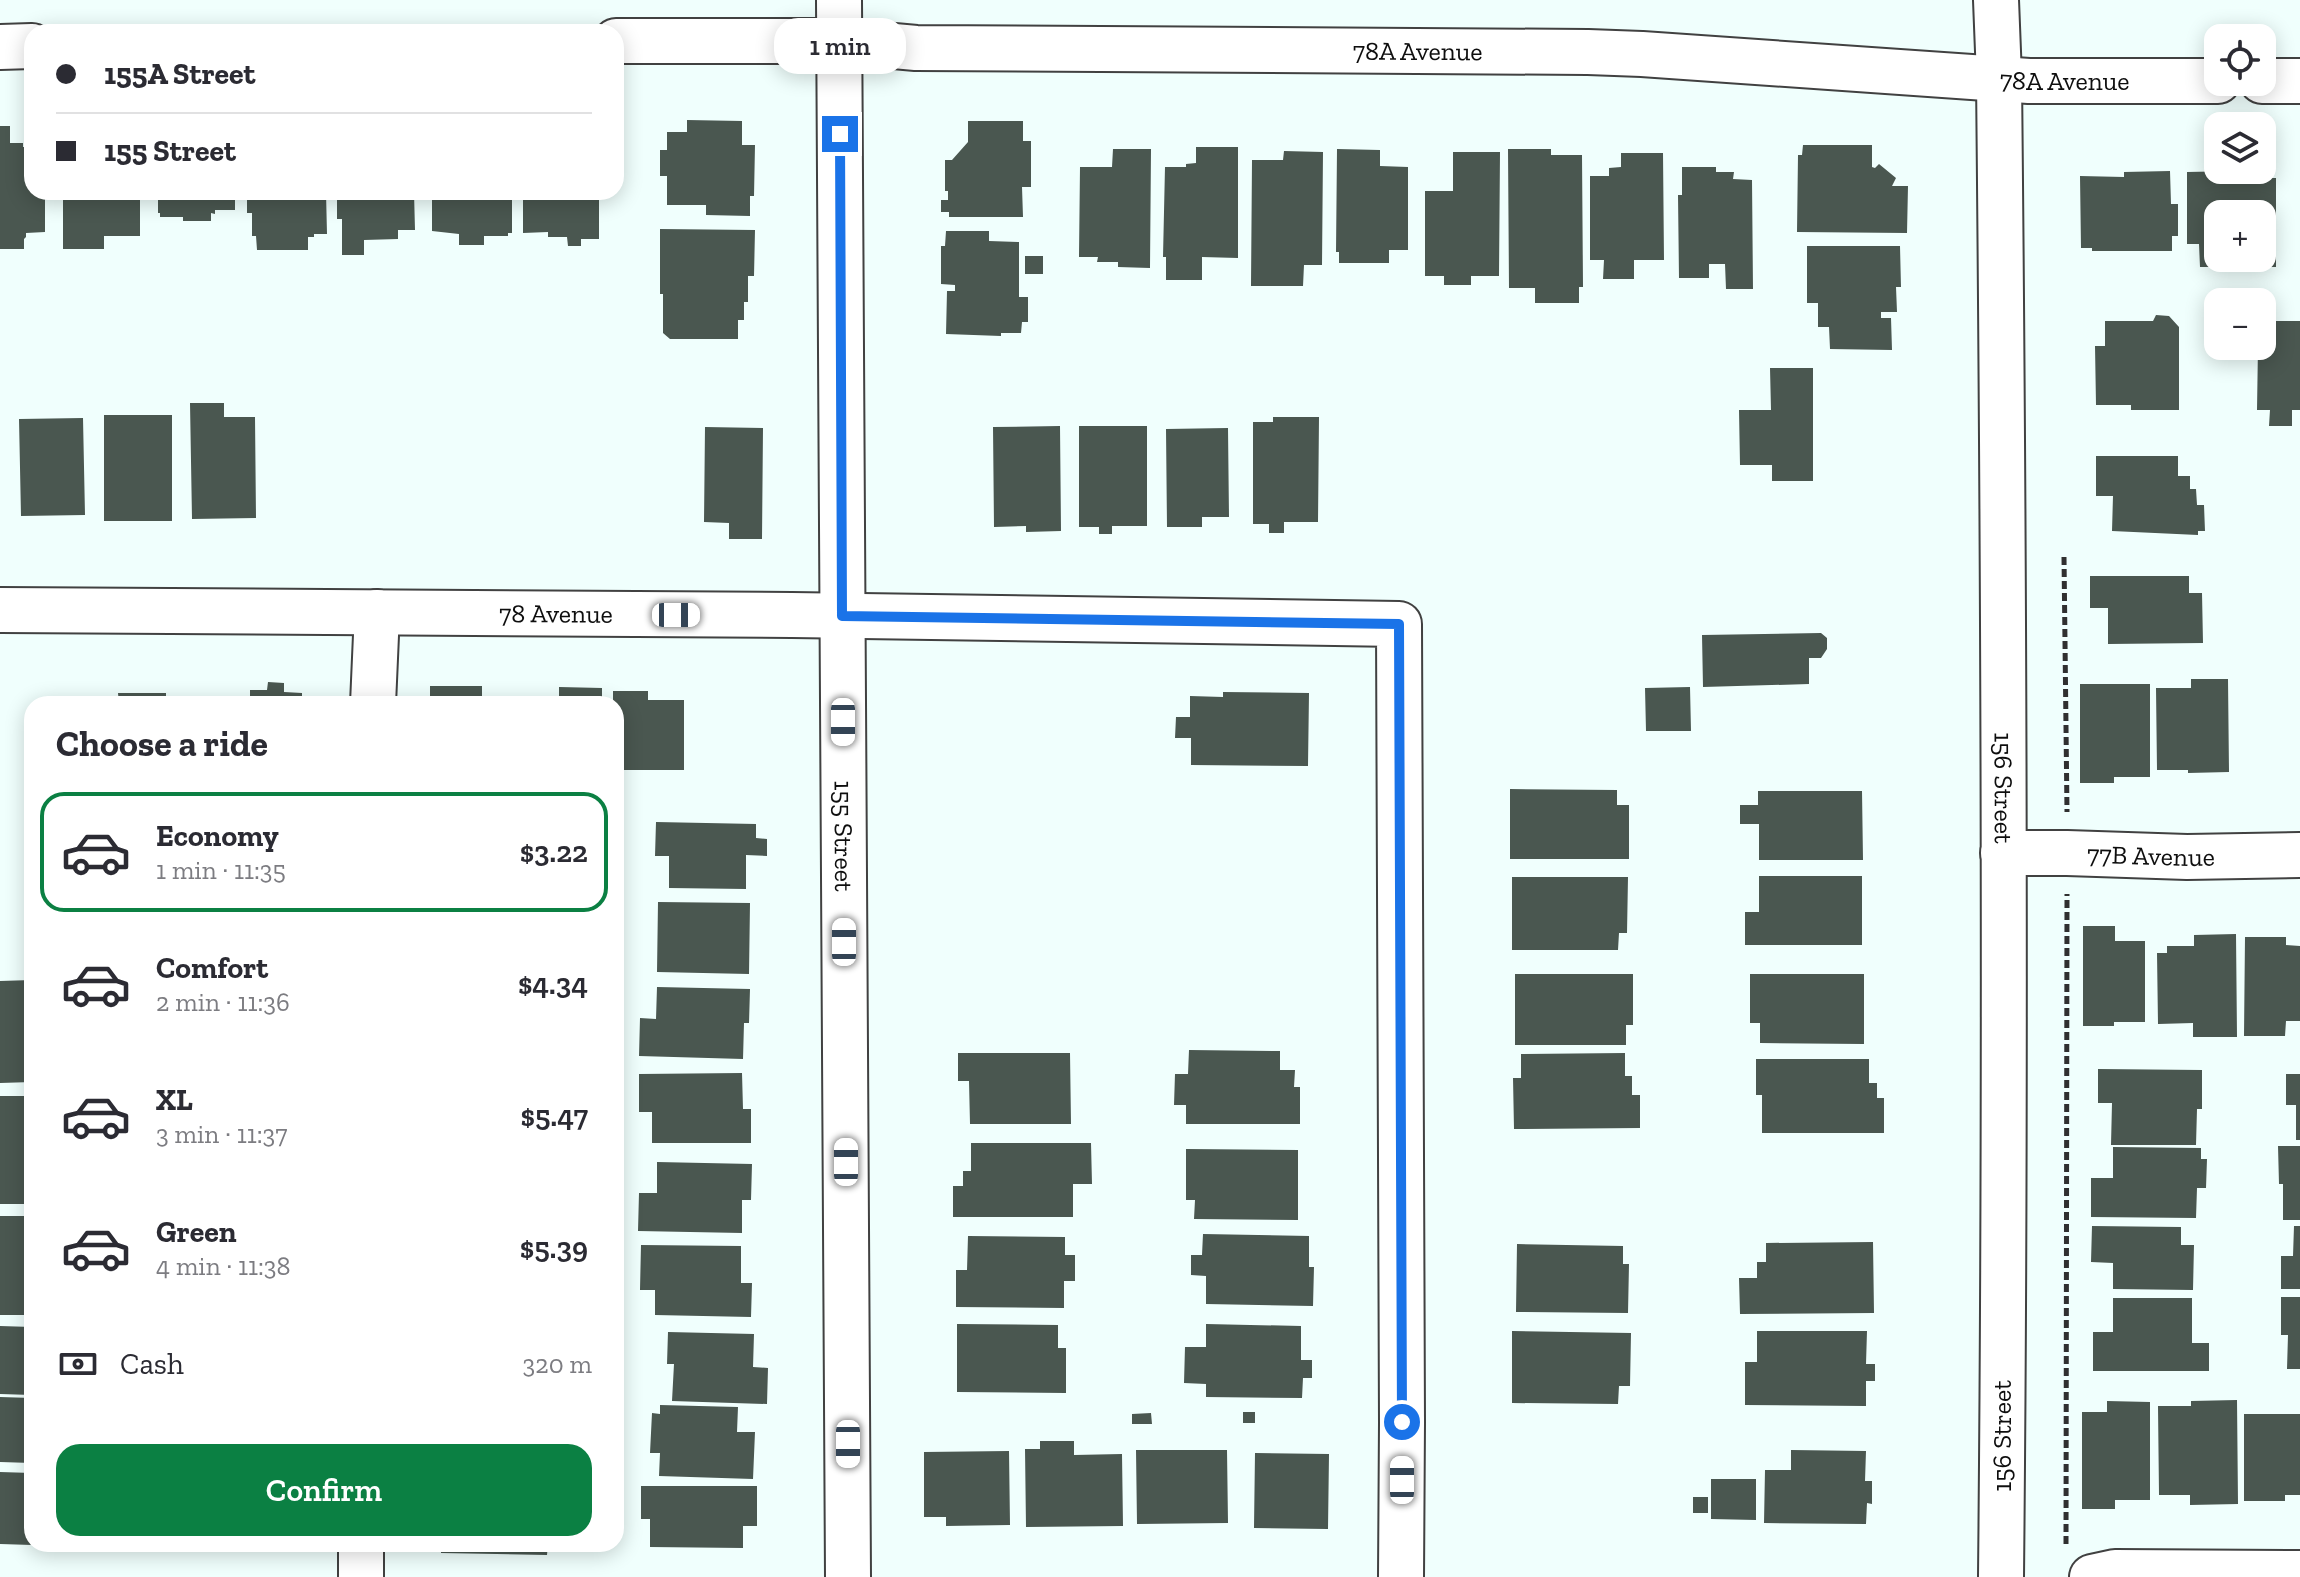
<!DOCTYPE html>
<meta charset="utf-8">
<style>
body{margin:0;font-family:"Zilla Slab",serif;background:#f2f2f3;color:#2b2b33;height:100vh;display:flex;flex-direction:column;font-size:30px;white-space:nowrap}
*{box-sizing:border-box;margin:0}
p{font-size:26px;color:#7c7c81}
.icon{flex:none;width:44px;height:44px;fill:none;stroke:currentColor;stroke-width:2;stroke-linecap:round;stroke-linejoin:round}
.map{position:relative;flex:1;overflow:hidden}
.details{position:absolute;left:24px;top:696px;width:600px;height:856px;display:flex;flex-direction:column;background:#fff;border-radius:24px;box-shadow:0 4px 20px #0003}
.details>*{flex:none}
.hud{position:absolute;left:24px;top:24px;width:600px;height:176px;border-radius:24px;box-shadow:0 4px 20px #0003;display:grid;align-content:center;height:176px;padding:0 32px;background:#fff}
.controls{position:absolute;left:2204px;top:24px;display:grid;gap:16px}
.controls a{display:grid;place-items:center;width:72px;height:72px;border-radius:16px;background:#fff;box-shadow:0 4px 20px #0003;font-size:40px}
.end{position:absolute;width:36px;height:36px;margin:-18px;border:10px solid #1a73e8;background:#fff;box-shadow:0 0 0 4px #fff}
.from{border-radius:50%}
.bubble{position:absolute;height:56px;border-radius:24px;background:#fff;box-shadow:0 4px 20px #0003;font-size:26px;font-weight:600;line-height:56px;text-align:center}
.car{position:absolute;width:24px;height:48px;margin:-24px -12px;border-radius:10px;box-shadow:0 0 6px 2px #0007;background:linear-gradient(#fff 24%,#345 0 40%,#fff 0 76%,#345 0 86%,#fff 0)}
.hud b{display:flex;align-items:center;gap:28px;height:76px;font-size:30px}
.hud b+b{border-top:2px solid #e1e1e2}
.hud i{width:20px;height:20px;background:#2b2b33}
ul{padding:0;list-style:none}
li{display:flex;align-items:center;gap:24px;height:120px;margin:0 16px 12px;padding:0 16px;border:4px solid transparent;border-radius:24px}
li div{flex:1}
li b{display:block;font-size:30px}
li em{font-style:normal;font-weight:600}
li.active{border-color:#0b8043}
li>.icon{width:72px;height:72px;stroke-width:1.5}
h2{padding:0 32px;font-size:36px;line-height:96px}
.pay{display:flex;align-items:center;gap:20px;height:88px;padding:0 32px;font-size:30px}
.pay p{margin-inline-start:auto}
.cta{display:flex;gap:16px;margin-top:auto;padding:16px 32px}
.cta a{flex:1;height:92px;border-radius:24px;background:#0b8043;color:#fff;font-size:32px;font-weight:600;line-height:92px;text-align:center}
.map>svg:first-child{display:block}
.building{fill:#4a5750;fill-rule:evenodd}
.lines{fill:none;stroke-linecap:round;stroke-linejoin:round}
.minor-casing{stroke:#414141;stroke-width:48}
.path{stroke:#303030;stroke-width:5;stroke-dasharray:8 4;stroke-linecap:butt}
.minor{stroke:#fff;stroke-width:44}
.route{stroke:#1a73e8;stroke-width:10}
.labels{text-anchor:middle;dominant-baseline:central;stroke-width:8;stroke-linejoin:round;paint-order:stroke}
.street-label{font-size:26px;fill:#0e0e0e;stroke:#fff}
</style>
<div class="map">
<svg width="2300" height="1577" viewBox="0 0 2300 1577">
<rect width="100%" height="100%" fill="#f0fffd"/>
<!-- building -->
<path class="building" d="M687,120L742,121V145H755L754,196H750V216L706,215V205H667V176H660V150H667V132H687Z
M968,121H1023V141H1031V187H1022L1023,217H949V212H941V200H948V191H945V160H952L968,142Z
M0,126H10V143H23V147H32V192H45V232L26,233V237L24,239V249H0Z
M1803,145H1872V167L1875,168L1879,164L1896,178L1892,186H1908L1907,233L1797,232L1798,155H1802Z
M1196,147H1238V258L1202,257V280H1166V257H1163L1165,167H1186V164L1196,163Z
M1113,149H1151L1150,268L1118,267V262H1097L1098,257H1079L1080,167H1112Z
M1337,149L1380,150V166L1408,167V250H1389V263H1339V252H1336Z
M1508,149H1551V155H1582L1583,287H1579V303H1535V288H1509Z
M1284,151L1323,152L1322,265H1304L1303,286H1251L1252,160H1283Z
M1453,152H1500L1499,276H1471V285H1444V276H1425V191H1453Z
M1621,153H1663L1664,260H1634V279H1603L1604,260H1590V176H1609V168L1621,167Z
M1682,167H1716V172H1734L1733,179L1752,180L1753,289H1726L1725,264H1709V278H1679L1678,195H1682Z
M2170,171L2171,204H2178V236H2172V251H2092V248H2081L2080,176L2124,177V172Z
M2236,171V173H2252V178H2276V267H2200L2199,244H2187V172ZM2218,214H2262V258H2218Z
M63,192H140V236H104V249H63Z
M158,192H235V210H215V214L211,213V221H183V217H160V213H158Z
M247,192H326L327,234H314V237H308V250H257L256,236H252V213H247Z
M337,192H414L415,230H398V239L364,240V255H342V219H337Z
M432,192H512V233H508V236H484V245H459V234L432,231Z
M523,192H599V239H581V246H568L567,237H548V232L523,233Z
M660,229L755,230L754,276H748V302H744V320H738V339H670L663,333V294H660Z
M946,231H989V241L1019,242V297H1028V322H1022L1021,333H1001V336L946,334L947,291H955V285L941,284V246H945Z
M1807,246H1900L1901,287H1896L1897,312H1881V318H1891L1892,350L1830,349L1829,327H1818V303H1807Z
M1025,256H1043V274H1025Z
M2156,315L2169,316L2179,327V410H2131V405H2096L2095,346H2105V321H2153Z
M2262,321H2300V410H2292V426H2269L2270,410H2257L2258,346H2262Z
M1770,368H1813V481H1772V465H1740L1739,410H1771Z
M190,403H224V417H255L256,518L192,519Z
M104,415H172V521H104Z
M1273,417H1319L1318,522H1284V533H1269V524H1253V422H1273Z
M83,418L85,515L21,516L19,419Z
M1060,426L1061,531L1026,532V526L994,527L993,427Z
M1079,426H1147V526H1112V534H1099V527H1079Z
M705,427L763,428L762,539H729V523L704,522Z
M1228,428L1229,517H1202V527H1167L1166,429Z
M2096,456H2178V476H2190V489H2196L2197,505H2204L2205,531H2198V535L2112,531L2113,496H2096Z
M2090,576H2189V593H2202L2203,643L2108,644V608H2090Z
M1821,633L1827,638V649L1821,658H1809V684L1703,687L1702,635Z
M2191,679H2228L2229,772L2188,773V770H2157L2156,688H2191Z
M268,682L284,683V692L302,693V704H250V690H267Z
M2080,684H2150V777H2114V783H2080Z
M430,686H482V700H514V704H430Z
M559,687L602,688V704H559Z
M1690,687L1691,731H1646L1645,688Z
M613,691H648V700H684V770H616V704H613Z
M1223,692L1309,693L1308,766L1191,765V738H1175L1176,717H1190V696L1223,697Z
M118,693H166V701H190V704H119Z
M1510,789L1617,790V805H1629V859H1510Z
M1758,791H1862L1863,860H1759V824H1740V805H1758Z
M656,822L756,824V838L767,839V856L746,855V889L669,888V856H655Z
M1759,876H1862V945H1745V912H1759Z
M1512,877H1628L1627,933H1619L1618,950H1512Z
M658,902L750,903L749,974L657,972Z
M2083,926H2115V941H2145V1022H2114V1026H2083Z
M2236,934L2237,1037H2193V1023L2158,1024L2157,953H2167V946H2194V935Z
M2245,937H2286V945L2300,946V1021H2286L2285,1036H2244Z
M1515,974H1633V1025H1626V1045H1515Z
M1750,974H1864V1044L1760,1043V1023H1750Z
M32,980V1082L0,1083V981Z
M657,987L750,989L749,1023H744L743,1059L639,1056L640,1018L656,1019Z
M1189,1050L1280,1051V1070H1295L1294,1087H1300V1124H1186V1105H1174L1175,1074H1188Z
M958,1053H1070L1071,1124H970L969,1081H958Z
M1625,1053V1076H1632V1095H1640V1128L1514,1129L1513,1078H1521V1054Z
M1756,1059H1869V1083H1877V1098H1884V1133H1762V1095H1756Z
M2098,1069L2202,1070V1109H2197L2196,1145H2111L2112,1103H2098Z
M742,1073L743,1109H751V1143H652V1112H639V1074Z
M2286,1074H2300V1140H2296V1105H2286Z
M0,1096H32V1204H0Z
M971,1143H1091L1092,1184H1073V1217H953V1186H963V1171H971Z
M2278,1146H2300V1220H2283V1184H2279Z
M2113,1147L2201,1148V1159H2207L2206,1188H2197L2196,1218L2091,1217V1178H2113Z
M1186,1149L1298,1150V1220L1194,1219L1195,1200H1186Z
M657,1162L752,1164L751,1200H742V1233L638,1231L639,1193H657Z
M0,1216H32V1315H0Z
M2092,1226L2181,1227V1245H2194L2193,1290L2113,1289V1263L2091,1262Z
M2294,1226H2300V1289H2281V1256H2293Z
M1203,1234L1309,1236V1267H1314L1313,1306L1206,1304V1276L1191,1275V1255H1202Z
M968,1236L1065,1237V1255H1075V1281H1064V1308L956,1307V1270H967Z
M1873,1242L1874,1313L1740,1314L1739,1278H1757V1262H1766V1243Z
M1517,1244L1623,1246V1264H1629L1628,1313L1516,1312Z
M641,1245L741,1246V1283H752L751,1317L655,1315V1290H640Z
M2281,1297H2300V1369H2287L2288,1335H2281Z
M2113,1298H2192V1343H2209V1371H2093V1332H2113Z
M616,1310H623V1327H616Z
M957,1324L1058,1325V1348H1066V1393L957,1392Z
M1206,1324L1301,1326V1360H1312V1378H1303L1302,1398L1206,1397V1384L1184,1383L1185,1347H1206Z
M0,1326L32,1327V1395L0,1394Z
M1512,1331L1631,1333L1630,1386H1619L1618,1404L1512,1403Z
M1757,1331H1867L1866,1364H1875V1381H1866V1406L1745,1405V1362H1757Z
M668,1332L754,1334L753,1367L768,1368L767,1404L672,1401L674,1364H667Z
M616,1333L624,1334L623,1351H616Z
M0,1397L32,1398V1463L0,1462Z
M2237,1400L2238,1504L2190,1505V1495H2159L2158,1406H2191V1401Z
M2107,1401L2150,1402V1500H2115V1509H2082V1412H2107Z
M660,1405L738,1407L737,1432H755L753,1479L659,1476L660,1453H650L652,1413L660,1414Z
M1243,1412H1255V1423H1243Z
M1151,1413L1152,1424H1132V1414Z
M2244,1414H2300V1495H2285V1501H2244Z
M1040,1441H1074V1455L1122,1454L1123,1526L1026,1527L1025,1449H1040Z
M1136,1450H1227L1228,1523L1137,1524Z
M1791,1450L1866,1451L1865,1481H1872V1504L1867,1503L1866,1524L1764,1523L1765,1470H1791Z
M1009,1451L1010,1525L946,1526V1517H924V1452Z
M1255,1453L1329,1454L1328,1529L1254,1528Z
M0,1472L32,1473V1545L0,1544Z
M1711,1479H1756V1520L1711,1519Z
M641,1486H757V1526H743V1548L650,1547V1519H641Z
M1693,1497H1708V1513H1693Z
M441,1544H548L547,1555L441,1553Z"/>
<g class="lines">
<!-- minor casing -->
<g class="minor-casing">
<g id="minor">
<path id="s1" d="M839,0L848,1577"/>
<path id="s2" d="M1996,0L1999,77C2004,577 2006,1077 2001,1577"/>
<path id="s3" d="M616,41H839L916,48L1588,52L1642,54L2029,81H2218"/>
<path d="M0,47L32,46"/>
<path d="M2262,81H2300"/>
<path id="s4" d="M0,610L792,615L1399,624L1402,1422L1401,1577"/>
<path d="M373,704L377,612"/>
<path id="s5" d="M2003,853H2067L2187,857L2300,855"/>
<path d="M361,1544V1577"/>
<path d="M2092,1577L2115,1572L2300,1573"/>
</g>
</g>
<!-- path -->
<path class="path" d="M2064,557L2067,812
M2066,1544L2067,894"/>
<!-- minor -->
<use href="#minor" class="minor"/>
</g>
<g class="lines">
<!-- route -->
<path class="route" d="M840,134L842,616L1399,624L1402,1422"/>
</g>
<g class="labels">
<!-- street labels -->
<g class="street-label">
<text stroke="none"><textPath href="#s3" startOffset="802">78A Avenue</textPath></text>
<text stroke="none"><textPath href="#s3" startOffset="1450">78A Avenue</textPath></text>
<text stroke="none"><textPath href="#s4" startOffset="556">78 Avenue</textPath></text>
<text stroke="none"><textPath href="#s2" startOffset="788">156 Street</textPath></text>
<text stroke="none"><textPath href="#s1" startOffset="836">155 Street</textPath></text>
<text stroke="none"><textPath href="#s5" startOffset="148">77B Avenue</textPath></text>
<text transform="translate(2002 1436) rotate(-90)">156 Street</text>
</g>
</g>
</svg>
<div class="controls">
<a><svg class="icon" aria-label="locate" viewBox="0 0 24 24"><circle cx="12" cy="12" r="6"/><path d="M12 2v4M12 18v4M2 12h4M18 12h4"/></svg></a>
<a><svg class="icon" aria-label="layers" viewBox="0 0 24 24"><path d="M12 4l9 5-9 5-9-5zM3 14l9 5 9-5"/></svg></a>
<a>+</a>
<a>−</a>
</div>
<i class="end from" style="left:1402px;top:1422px"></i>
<i class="end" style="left:840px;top:134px"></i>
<div class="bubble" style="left:774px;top:18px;width:132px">1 min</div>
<i class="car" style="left:676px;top:615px;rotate:90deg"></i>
<i class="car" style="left:843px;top:722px;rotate:180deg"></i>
<i class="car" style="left:844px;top:942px;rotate:0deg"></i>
<i class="car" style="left:846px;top:1162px;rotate:0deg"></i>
<i class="car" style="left:848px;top:1444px;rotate:180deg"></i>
<i class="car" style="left:1402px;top:1480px;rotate:0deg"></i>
<div class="hud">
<b><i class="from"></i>155A Street</b>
<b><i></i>155 Street</b>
</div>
<section class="details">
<h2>Choose a ride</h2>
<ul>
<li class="active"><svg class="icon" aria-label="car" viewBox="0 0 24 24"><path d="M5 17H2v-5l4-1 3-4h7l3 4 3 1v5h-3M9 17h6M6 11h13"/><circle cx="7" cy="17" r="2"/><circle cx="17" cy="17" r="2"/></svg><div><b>Economy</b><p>1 min · 11:35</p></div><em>$3.22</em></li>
<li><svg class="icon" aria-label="car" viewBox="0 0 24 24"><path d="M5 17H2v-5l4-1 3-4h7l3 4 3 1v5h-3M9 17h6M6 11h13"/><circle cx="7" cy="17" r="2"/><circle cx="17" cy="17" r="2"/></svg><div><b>Comfort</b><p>2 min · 11:36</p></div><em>$4.34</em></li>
<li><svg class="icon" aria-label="car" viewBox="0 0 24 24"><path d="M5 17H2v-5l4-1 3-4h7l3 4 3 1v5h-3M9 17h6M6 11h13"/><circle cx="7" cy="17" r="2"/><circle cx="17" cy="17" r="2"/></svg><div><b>XL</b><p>3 min · 11:37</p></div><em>$5.47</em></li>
<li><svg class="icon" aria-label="car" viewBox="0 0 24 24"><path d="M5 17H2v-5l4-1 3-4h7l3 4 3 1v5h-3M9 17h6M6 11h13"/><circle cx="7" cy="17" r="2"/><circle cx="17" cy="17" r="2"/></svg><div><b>Green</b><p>4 min · 11:38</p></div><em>$5.39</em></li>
</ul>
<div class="pay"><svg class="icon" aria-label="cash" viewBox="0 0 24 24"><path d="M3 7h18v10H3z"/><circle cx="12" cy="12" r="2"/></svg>Cash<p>320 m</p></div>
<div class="cta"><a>Confirm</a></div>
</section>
</div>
